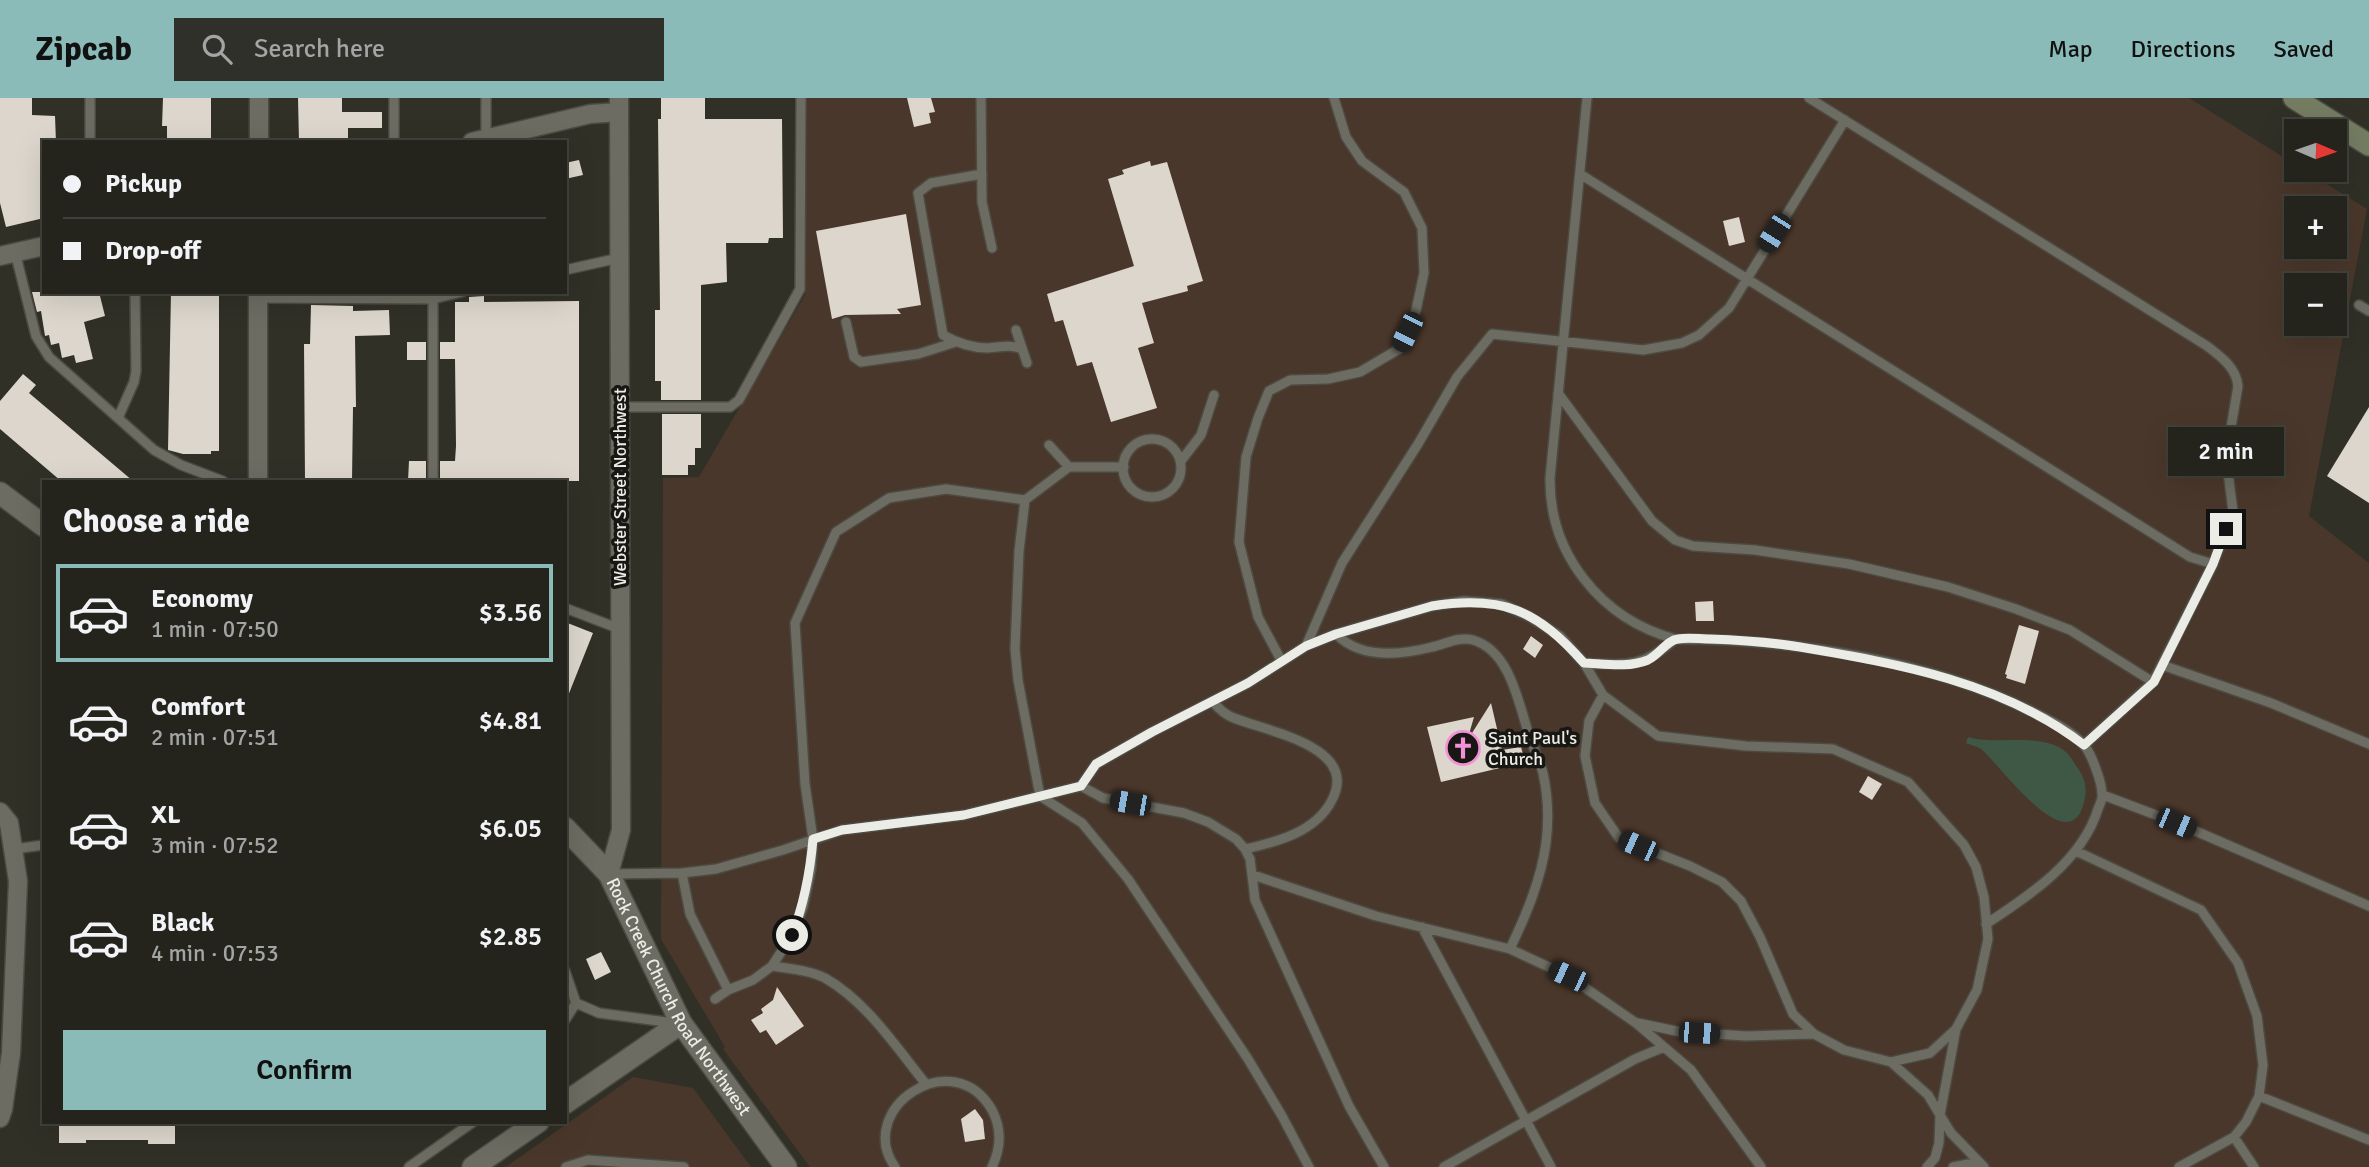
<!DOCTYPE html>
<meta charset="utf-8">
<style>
body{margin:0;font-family:Signika,sans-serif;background:#30302a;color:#f1f3f6;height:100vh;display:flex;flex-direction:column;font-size:26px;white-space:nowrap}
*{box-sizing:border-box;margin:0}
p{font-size:23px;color:#a3a4a4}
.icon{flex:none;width:38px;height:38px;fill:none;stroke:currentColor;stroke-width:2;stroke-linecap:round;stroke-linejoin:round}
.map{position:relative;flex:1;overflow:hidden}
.drawer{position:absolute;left:42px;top:382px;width:525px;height:644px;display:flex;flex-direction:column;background:#24241d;border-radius:0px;box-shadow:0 7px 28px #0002,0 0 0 2px #41413b}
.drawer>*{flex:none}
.hud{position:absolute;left:42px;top:42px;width:525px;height:154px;border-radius:0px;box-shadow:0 7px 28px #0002,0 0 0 2px #41413b;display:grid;align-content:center;height:154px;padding:0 21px;background:#24241d}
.needle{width:46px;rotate:92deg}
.fabs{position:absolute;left:2284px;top:21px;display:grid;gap:14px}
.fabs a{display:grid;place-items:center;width:63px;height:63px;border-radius:0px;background:#24241d;box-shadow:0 7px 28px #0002,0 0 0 2px #41413b;font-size:35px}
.end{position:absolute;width:32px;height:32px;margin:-16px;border:9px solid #ecece6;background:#111;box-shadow:0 0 0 4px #111}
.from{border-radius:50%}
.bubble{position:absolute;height:49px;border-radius:0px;background:#24241d;box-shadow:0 7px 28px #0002,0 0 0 2px #41413b;font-size:23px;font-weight:600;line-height:49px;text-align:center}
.car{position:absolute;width:21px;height:42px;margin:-21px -10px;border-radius:9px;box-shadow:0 0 5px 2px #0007;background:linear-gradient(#222 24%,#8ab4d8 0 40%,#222 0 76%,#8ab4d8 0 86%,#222 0)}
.hud b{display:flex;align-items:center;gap:24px;height:66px;font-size:26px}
.hud b+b{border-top:2px solid #41413b}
.hud i{width:18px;height:18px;background:#f1f3f6}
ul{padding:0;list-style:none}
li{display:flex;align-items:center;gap:21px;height:98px;margin:0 14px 10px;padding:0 7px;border:4px solid transparent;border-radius:0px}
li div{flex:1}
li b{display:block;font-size:26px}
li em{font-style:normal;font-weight:600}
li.on{border-color:#8bbbb9}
li>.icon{width:63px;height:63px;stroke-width:1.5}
h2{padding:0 21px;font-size:32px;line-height:84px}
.action{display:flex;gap:14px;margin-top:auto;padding:14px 21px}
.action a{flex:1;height:80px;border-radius:0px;background:#8bbbb9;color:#111;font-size:28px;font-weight:600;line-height:80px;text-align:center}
header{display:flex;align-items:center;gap:42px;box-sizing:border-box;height:98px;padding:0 35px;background:#8bbbb9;color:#111}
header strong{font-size:33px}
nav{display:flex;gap:38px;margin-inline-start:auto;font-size:24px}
.search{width:490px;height:63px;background:#30302a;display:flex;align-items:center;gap:18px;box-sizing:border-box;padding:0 24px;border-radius:0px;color:#a3a4a4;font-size:26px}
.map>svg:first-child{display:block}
.green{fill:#4a372b;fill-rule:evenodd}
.water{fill:#3f5845}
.building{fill:#dcd6cc}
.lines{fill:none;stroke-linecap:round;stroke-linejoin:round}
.service-casing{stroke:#4b4b43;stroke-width:12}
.minor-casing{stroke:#4b4b43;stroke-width:21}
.tertiary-casing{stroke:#4b4b43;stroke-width:24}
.secondary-casing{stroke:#4b4b43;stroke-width:24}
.service{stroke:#6d6c62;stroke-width:9}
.minor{stroke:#6d6c62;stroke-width:18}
.tertiary{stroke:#6d6c62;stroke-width:21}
.secondary{stroke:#747c62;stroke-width:21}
.route{stroke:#ecece6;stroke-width:9}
.labels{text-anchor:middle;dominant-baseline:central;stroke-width:7;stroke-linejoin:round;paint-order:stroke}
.street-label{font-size:18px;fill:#ecece6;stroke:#181713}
.poi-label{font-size:18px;fill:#ecece6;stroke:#181713;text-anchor:start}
</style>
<header>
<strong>Zipcab</strong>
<div class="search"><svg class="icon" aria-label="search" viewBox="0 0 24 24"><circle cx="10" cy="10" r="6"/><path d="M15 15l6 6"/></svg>Search here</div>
<nav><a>Map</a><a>Directions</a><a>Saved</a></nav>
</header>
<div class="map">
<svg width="2369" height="1069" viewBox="0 0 2369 1069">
<rect width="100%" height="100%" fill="#303027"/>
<!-- green -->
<path class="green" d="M807,0H2189L2296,67V72H2304L2367,111L2309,418L2369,465V1069H810L723,951L725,949L661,841L663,380L699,379L805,197ZM2296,110H2334V149H2296ZM2296,187H2334V226H2296Z
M633,979L693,990L751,1069H506Z"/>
<!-- water -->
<path class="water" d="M1968,639C1997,648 2044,633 2067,655C2072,660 2075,667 2079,672C2088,685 2087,699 2081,713C2061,755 1997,663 1981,651C1977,648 1970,647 1966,645Z"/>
<!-- building -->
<path class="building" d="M0,0H32V17L55,18L56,44H44V120L6,129L0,105Z
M163,0H211V44H167V28H162Z
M298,0H342V14H382V30H348V44H299Z
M661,0H705V21H782L783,140H769L768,145H726L727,184L701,187V302H661V283H655V212H660L658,21H661Z
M907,0H931L935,14L929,15L931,25L914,29Z
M579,62L583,77L565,81V65Z
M1150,63L1151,68L1167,64L1203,183L1187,188L1188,193L1142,205L1154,245L1138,250L1157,310L1111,324L1092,264L1077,268L1063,222L1055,224L1047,196L1134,168L1108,81L1124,76L1122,72Z
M906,116L921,207L897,211L901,216L845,217L832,221L816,133Z
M1739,119L1745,144L1729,148L1723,123Z
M32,194H99L105,218L84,224L93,261L76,265L74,257L62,260L59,245L51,247L49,237L45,238L41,213L37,214Z
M171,194H219V353H211V356H183L168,352Z
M484,198V204L579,203V383H440V363H455L456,348L455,261H440V244H455V204H469V199Z
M311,207L353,208V213L389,212L390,237L355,238L356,309H353L352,383H305L304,246H310Z
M407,244H426V262H407Z
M23,276L36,287L29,295L133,383H61L0,331V303Z
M2369,309V405L2327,378Z
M662,316H701V350H695V367H688V377H662Z
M409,363H426V383H408Z
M1713,503L1714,523H1696L1695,504Z
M565,524L593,535L566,603H565Z
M2019,527L2039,533L2025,586L2006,580L2007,577L2005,576Z
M1531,538L1543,547L1535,560L1523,551Z
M1491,605L1502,652L1521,649L1525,664L1441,684L1427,629L1474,619L1467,643Z
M1868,678L1882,686L1872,702L1859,694Z
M601,854L611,874L595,882L586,861Z
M777,889L804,928L776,947L766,932L760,935L751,922L763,915L761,911L773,902Z
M975,1011L983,1022L985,1041L965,1044L961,1021Z
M59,1024H175V1046H148V1042H86V1045H59Z"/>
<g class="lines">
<!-- service casing -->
<g class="service-casing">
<path id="service" d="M90,0V44
M486,0V41
M981,0L982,104L992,150
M1587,0L1550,380C1549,456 1601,521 1675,541C1792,541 1930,562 2035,615C2051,623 2072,633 2084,647C2091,655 2102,684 2102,696C2103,700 2100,706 2098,711C2082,763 2029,798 1986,826
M1809,0L2207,248C2221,259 2236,269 2238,288L2226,359L2233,413L2213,466L2153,584L2084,647
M394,44V0
M982,76L931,85L918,95L943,237C957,245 971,250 988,250C1002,249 1009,246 1022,251
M1580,76L2190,459L2213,466
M15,154L36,238L49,259L154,352L181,367L223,383
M565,172L619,160
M258,200L433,201L462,194
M2359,207L2369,213
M846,224L854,259L861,264L918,256L956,244
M1016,232L1027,265
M1558,295L1652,423L1675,442L1693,448L1755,452L1849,466L1948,489L2016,511L2070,532L2153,584
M620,309H730L739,302L800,191L801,0
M118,320L134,284L136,273L135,194
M1123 370a29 29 0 1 1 58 0a29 29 0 1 1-58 0Z
M1049,347L1069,369
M1181,363L1201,337L1214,297
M1124,369H1069L1025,402L1019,453L1015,551L1018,582L1040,698L1082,725L1128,781L1248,961L1282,1018L1309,1069
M433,383V201
M565,510L620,531
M1336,536C1360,561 1401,557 1432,549C1446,546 1459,538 1473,542C1511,553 1519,608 1530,640C1534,652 1540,664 1543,675C1548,698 1549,722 1546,745C1541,782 1526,817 1510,851
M1306,548L1342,465L1418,346L1457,279L1492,236L1643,252L1682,245L1699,237L1729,210L1845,22
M1281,562L1258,519L1239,444L1246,359L1258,320L1269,293L1290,282L1328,281L1360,274L1399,251L1415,217L1424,175L1422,130L1404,94L1362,63L1346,39L1334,0
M1584,565C1626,567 1643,570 1675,541
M2162,567L2271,605L2369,646
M1213,604C1219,611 1225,617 1234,620C1265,633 1360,648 1332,702C1316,734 1277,744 1245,751
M1081,688L1103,700L1184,715L1208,724L1236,741L1245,751L1250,761L1255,802L1349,1008L1384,1069
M2103,697L2177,725L2369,808
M14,751L44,747
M2076,753L2201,812L2238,865L2257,918L2263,967L2259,998L2246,1024L2234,1039L2179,1069
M682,775L690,816L728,892
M611,776L682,775L716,771L783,752L842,732L964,717L1081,688L1096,666L1152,634L1248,585L1306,548L1336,536L1432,508L1464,503L1502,506L1530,519L1560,538L1584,565L1603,597L1658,638L1746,648L1833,651L1908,684L1964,747L1976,769L1984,799L1988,841L1977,892L1956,931L1930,955L1891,964L1844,952L1814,936L1793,916L1760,839L1741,803L1722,784L1690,768L1619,740L1595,705L1585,658L1589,623L1603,597
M1253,777L1376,818L1510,851L1568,878L1636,925L1691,972L1761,1069
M1422,829L1551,1069
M772,868C790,871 809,872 825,880C867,904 896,949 926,986
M565,873L576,905L599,915L674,925
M715,901L728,892L753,882L772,868L792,837L803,809L811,771L813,741L805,686L795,525L836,434L889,400L946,391L1025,402
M565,922L576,905
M1638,925L1681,934L1746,938L1814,936
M1891,964L1928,997L1940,1017L1939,1045L1935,1060L1927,1069
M2259,998L2369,1042
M2234,1039L2254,1069
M409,1069L473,1024
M566,1069L588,1062L684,1069
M895,1069C854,1011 953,944 992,1012C1002,1031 1001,1050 992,1069
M1444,1069L1635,961L1664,949
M1953,1069L1968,1066L1984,1069L1951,1035L1940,1017L1956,931"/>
</g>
<!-- minor casing -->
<g class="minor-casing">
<path id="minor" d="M259,0V44
M472,44L590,16L619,14
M0,158L44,148
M258,383V194
M0,714L9,725L18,783L11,955L3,1011L0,1020
M609,776L621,732L619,0"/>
</g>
<!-- tertiary casing -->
<g class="tertiary-casing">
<g id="tertiary">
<path d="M0,395L44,428"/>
<path id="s1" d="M565,730L609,776L681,925L786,1069"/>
<path d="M565,1005L681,925"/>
<path d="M473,1069L538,1024"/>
</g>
</g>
<!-- secondary casing -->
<g class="secondary-casing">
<path id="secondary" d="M2294,0L2369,47"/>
</g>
<!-- service -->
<use href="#service" class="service"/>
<!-- minor -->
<use href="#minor" class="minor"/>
<!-- tertiary -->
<use href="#tertiary" class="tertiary"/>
<!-- secondary -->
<use href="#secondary" class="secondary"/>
</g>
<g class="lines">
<!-- route -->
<path class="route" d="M792,837C804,806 810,775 813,741L842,732L964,717L1081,688L1096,666L1152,634L1248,585L1306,548L1336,536L1432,508C1503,497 1537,512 1584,565C1605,566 1629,570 1648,562C1659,557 1667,542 1678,541C1688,539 1700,541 1710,541C1740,542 1770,544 1800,549C1899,566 2002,584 2084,647L2154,584L2213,466L2226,431"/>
</g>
<!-- icons -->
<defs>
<g id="church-ring" transform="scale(1.75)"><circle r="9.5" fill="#181713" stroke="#f391d6" stroke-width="1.5"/><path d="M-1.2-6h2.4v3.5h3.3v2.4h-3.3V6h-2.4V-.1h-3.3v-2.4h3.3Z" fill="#f391d6"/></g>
</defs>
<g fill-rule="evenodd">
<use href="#church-ring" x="1463" y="650"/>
</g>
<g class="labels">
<!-- street labels -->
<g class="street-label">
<text transform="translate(620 389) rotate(-90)">Webster Street Northwest</text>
<text stroke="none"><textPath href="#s1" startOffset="205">Rock Creek Church Road Northwest</textPath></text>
</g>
<!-- poi labels -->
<g class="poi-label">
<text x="1488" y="640">Saint Paul's<tspan x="1488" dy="21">Church</tspan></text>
</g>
</g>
</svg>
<div class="fabs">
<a><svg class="needle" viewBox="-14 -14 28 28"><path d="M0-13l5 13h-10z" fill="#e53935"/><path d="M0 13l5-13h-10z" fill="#a3a4a4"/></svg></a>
<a>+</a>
<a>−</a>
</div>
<i class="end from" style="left:792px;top:837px"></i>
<i class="end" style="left:2226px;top:431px"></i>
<div class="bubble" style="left:2168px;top:329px;width:116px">2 min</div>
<i class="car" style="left:1774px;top:135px;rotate:212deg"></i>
<i class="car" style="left:1407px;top:234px;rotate:206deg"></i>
<i class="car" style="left:1130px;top:705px;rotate:280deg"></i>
<i class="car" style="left:2176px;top:725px;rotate:113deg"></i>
<i class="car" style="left:1638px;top:748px;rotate:294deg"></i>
<i class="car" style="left:1568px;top:878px;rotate:295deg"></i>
<i class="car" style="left:1699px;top:935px;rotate:93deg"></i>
<div class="hud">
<b><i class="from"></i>Pickup</b>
<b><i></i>Drop-off</b>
</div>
<section class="drawer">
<h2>Choose a ride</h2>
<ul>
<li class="on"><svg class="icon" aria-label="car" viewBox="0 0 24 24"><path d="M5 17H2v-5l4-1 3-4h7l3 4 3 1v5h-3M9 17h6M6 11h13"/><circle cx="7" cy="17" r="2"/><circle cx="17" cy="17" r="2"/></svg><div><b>Economy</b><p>1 min · 07:50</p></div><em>$3.56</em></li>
<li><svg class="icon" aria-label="car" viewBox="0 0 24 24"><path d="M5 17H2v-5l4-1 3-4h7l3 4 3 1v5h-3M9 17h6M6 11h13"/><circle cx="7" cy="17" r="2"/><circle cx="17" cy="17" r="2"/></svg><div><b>Comfort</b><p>2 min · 07:51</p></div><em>$4.81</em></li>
<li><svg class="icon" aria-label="car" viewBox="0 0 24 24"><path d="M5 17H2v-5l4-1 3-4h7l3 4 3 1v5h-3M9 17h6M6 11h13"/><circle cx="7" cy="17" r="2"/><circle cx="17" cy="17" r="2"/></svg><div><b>XL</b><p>3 min · 07:52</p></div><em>$6.05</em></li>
<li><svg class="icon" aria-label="car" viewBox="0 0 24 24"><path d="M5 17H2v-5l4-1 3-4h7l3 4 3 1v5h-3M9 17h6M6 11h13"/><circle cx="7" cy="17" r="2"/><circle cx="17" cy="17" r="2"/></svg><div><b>Black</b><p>4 min · 07:53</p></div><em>$2.85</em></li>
</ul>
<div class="action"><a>Confirm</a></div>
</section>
</div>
